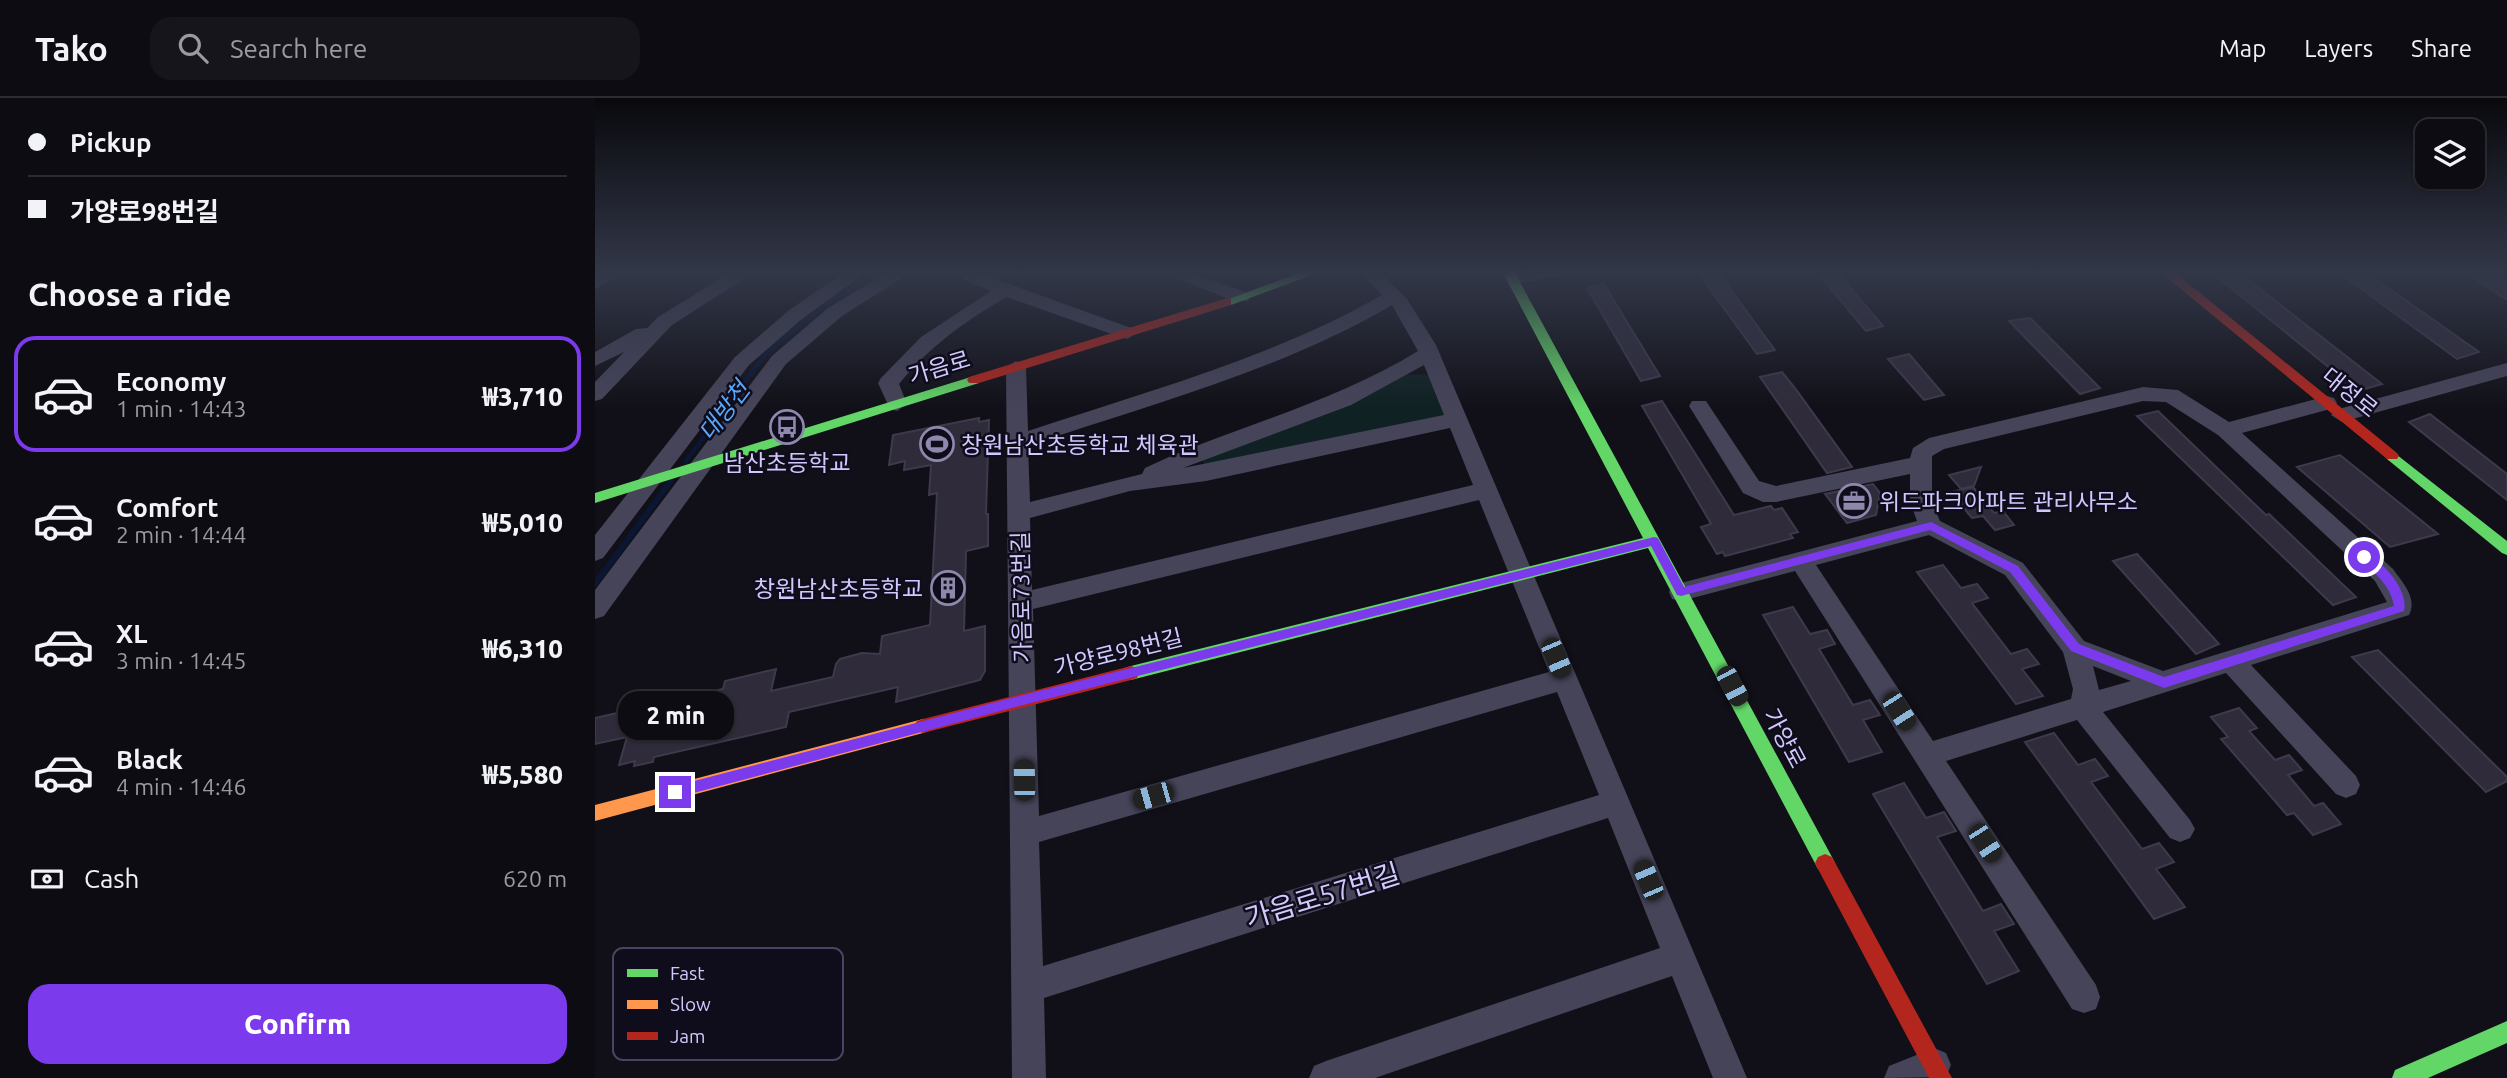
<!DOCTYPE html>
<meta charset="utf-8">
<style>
body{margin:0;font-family:Ubuntu,"Noto Sans KR",sans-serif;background:#16151b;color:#f1f3f6;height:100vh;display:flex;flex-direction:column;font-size:26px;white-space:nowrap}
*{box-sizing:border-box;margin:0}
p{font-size:23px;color:#9a9b9f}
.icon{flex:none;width:38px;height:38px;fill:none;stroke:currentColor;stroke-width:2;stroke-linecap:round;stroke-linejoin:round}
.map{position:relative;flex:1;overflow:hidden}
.side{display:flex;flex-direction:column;background:#0d0c12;width:595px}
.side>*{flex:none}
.guide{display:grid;align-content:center;height:154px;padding:0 28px;background:#0d0c12}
.controls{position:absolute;left:1820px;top:21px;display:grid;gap:14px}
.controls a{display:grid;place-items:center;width:70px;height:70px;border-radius:14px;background:#0d0c12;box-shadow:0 2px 5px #0004,0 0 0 2px #2d2c32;font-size:35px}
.end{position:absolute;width:32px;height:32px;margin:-16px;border:9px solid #7c3aed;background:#fff;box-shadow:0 0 0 4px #fff}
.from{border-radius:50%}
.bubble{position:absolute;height:49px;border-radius:21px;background:#0d0c12;box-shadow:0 2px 5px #0004,0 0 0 2px #2d2c32;font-size:23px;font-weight:800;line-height:49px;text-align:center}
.car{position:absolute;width:21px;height:42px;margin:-21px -10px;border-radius:9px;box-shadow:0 0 5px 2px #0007;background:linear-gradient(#222 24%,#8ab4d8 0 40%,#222 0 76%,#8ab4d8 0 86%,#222 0)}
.guide b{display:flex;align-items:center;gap:24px;height:66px;font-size:26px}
.guide b+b{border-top:2px solid #2d2c32}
.guide i{width:18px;height:18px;background:#f1f3f6}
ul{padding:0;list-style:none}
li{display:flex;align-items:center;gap:21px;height:116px;margin:0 14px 10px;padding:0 14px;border:4px solid transparent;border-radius:21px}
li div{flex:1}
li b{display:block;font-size:26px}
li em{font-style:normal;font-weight:800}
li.on{border-color:#7c3aed}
li>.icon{width:63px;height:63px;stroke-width:1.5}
h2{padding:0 28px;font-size:32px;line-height:84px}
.pay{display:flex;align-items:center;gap:18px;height:77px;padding:0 28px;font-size:26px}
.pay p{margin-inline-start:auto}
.action{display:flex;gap:14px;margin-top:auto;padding:14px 28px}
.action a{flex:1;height:80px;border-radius:21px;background:#7c3aed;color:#fff;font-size:28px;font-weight:800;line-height:80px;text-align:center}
header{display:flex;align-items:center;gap:42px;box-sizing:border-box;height:98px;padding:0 35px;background:#0d0c12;border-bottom:2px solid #2d2c32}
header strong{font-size:33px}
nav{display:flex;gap:38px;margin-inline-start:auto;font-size:24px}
.search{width:490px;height:63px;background:#16151b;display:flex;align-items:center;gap:18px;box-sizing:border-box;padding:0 24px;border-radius:21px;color:#9a9b9f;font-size:26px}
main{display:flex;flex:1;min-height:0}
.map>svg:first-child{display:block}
.green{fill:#0f2123}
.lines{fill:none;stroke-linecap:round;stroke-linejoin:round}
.stream-far1{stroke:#0b1633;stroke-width:5}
.stream{stroke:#0b1633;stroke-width:6}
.building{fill:#2f2b3b;stroke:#3d3a4c;stroke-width:2}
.street{fill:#464459;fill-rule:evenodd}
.fast{fill:#63d668;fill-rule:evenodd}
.slow{fill:#ff974d;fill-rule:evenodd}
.jam{fill:#b3261e;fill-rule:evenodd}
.route{fill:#7c3aed}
.labels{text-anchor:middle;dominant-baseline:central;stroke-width:5;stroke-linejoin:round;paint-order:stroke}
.street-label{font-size:23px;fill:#d1c8fd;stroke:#0f0c1b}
.poi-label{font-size:23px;fill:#d1c8fd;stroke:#0f0c1b;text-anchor:start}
.water-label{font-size:24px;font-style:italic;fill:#59a7fa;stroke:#0f0c1b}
.near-street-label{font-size:28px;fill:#d1c8fd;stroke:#0f0c1b}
.key{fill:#0f0c1b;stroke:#49445f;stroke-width:2}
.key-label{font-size:19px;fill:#d1c8fd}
</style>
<header>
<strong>Tako</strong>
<div class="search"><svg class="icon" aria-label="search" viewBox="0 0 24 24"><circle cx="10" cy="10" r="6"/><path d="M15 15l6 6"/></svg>Search here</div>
<nav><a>Map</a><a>Layers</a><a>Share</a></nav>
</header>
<main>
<section class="side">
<div class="guide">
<b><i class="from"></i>Pickup</b>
<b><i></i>가양로98번길</b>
</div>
<h2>Choose a ride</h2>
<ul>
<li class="on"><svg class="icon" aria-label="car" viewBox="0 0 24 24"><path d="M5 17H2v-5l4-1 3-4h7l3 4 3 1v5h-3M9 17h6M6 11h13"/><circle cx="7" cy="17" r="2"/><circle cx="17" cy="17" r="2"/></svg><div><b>Economy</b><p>1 min · 14:43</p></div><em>₩3,710</em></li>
<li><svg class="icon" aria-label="car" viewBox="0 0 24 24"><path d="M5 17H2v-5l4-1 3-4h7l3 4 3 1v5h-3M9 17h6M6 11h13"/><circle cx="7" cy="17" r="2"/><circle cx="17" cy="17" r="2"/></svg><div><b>Comfort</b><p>2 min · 14:44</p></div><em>₩5,010</em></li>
<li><svg class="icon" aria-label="car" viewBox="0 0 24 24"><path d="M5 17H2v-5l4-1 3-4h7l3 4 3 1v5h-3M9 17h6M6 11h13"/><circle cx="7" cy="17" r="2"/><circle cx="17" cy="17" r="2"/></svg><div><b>XL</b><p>3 min · 14:45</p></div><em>₩6,310</em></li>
<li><svg class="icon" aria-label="car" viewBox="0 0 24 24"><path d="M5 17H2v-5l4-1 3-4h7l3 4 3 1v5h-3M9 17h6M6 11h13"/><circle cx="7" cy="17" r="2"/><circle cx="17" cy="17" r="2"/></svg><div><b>Black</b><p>4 min · 14:46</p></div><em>₩5,580</em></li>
</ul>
<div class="pay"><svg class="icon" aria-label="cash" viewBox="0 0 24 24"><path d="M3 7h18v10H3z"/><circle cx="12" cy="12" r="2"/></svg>Cash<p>620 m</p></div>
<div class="action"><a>Confirm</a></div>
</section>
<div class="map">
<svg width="1912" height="980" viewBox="0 0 1912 980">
<rect width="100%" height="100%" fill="#111018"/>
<!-- green -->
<path class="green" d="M802,276L843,277L862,321L611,375L605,352Z"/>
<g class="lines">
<!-- stream-far1 -->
<path class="stream-far1" d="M91,363L173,253L235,203L290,173
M71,390L76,383"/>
<!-- stream -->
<path class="stream" d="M0,486L72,388"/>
</g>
<!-- building -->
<path class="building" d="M1102,173H1122L1180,252L1162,256Z
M1221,173H1241L1288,228L1271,233Z
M1615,173H1642L1787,286L1763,293Z
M1742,173H1769L1884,254L1862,261Z
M1868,173H1896L1912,184V202Z
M1009,186L1065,278L1046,283L992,190Z
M1435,220L1505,290L1485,296L1414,223Z
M1314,256L1349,297L1329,302L1293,261Z
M1187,274L1200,290L1257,369L1232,375L1165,279Z
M1067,303L1139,417L1176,408L1179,412L1187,410L1203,434L1195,436L1198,440L1130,458L1128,454L1122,456L1106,429L1116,426L1115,424L1047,308Z
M1563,313L1671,417L1674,416L1761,499L1738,507L1542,318Z
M1835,316L1912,376V402L1814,324Z
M384,320V324L394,322L391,416H393V448L371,453L369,533L390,528V573L385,582L301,604L303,589L194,614L191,629L59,659L58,664L39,668L40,663L24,667L32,639L0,646V620L128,591L130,583L181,571L176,593L238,579L241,566L245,561L267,555L285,556L287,538L335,527L342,395L334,397L336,367L309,372L310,363L294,367L298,337Z
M1745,357L1843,436L1795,449L1702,369Z
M1386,369L1379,388L1366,391L1354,377Z
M1278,386L1285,395L1281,417L1252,425L1230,396Z
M1378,389L1399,415L1408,413L1419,427L1400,432L1388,418L1377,420L1355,394Z
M1542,456L1624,546L1601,556L1518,463Z
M1348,467L1366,490L1382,486L1393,500L1377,505L1416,556L1432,551L1444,566L1427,571L1448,598L1421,606L1322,474Z
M1198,509L1215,536L1232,532L1240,546L1224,551L1258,607L1275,602L1285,617L1268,622L1287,654L1254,664L1168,517Z
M1783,552L1912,679V683L1891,694L1757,559Z
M1644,610L1662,630L1654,633L1680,662L1694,657L1707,672L1693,677L1719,708L1728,705L1746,726L1718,737L1699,715L1692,717L1626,641L1633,639L1616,619Z
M1459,635L1483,667L1500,661L1513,678L1496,684L1547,751L1564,745L1579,764L1561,771L1590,809L1559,821L1430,644Z
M1309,685L1331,720L1349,714L1361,733L1342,739L1388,813L1406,806L1419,826L1399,833L1424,873L1392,886L1278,696Z"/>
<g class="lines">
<!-- street -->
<path class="street" d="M8,173H32L0,191V178Z
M138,173H161L77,227L7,301L0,303V284L29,254L0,268V254L41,231L52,230L63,219Z
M251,173H273L207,221L154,267L8,460L0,463V437L140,259L193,213Z
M295,173H318L247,218L191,266L9,518L0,521V492L177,258L233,210Z
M350,173H378L539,231L542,235L532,241L525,239L412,199C371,222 334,249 304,286L312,306L302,313L295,311L283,285L286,280L326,239L396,193Z
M564,173H592L653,195L655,199L653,203H639Z
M764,173H784L812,201L841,247L1152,980H1118L1077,878L780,980H714L719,968L731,963L1065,850L1013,720L449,900L451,980H417L411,269L421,263L431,269L433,333C552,293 677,260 787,197ZM797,207L823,253C745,301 658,324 574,359L550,370L547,376L435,404L433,348C555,306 685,273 797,207ZM829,267L849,317L588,370L756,307ZM855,330L878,387L437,492L435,420L535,393L611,383ZM884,402L954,574L444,718L438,511ZM962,594L1004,697L448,868L444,744Z
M925,173H972L963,178L919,186L910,180L912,176Z
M1912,265V278L1747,324L1736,317L1740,312Z
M1548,289L1583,292L1634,324L1732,298L1739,300L1742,305L1739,310L1647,335L1798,471C1807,484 1823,500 1814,517L1656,567L1761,678L1765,687L1761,696L1751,700L1741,696L1631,575L1508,614L1595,722L1600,731L1595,740L1585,744L1575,740L1482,622L1351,663L1501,887L1505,899L1501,911L1489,915L1477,911L1200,473L1086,503L1077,501L1074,494L1077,487L1086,485L1322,423L1315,404V376L1181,404H1168L1148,395L1094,308L1097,303H1111L1164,383L1181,388L1315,360L1318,350L1334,340ZM1548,303L1571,304L1623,337L1780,483L1792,504L1568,573L1489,543L1428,465L1345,423L1337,404V358L1349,351ZM1334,437L1410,477L1468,554L1478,591L1476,601L1338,643L1221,467ZM1498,568L1536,583L1504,592Z
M1339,950L1351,955L1356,967L1351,979L1289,980L1294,968Z"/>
<!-- fast -->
<path class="fast" d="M709,173H728L636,207H628L626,204Z
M907,173H919L1237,759L1240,765L1237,771L1230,774L1223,771L1053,450L536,582L530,580L528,575L530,570L536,568L1048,440Z
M379,278L384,279V285L0,405V395Z
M1797,353L1912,443V457L1907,455L1792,361L1790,358L1792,355Z
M1912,923V945L1833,980H1797L1800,972Z"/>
<!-- slow -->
<path class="slow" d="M328,621L334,623L337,628L334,633L328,635L0,723V707Z"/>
<!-- jam -->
<path class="jam" d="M1564,173H1578L1802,355L1804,358L1802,361H1792Z
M632,200L636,201V207L384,285H374L372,282L374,279Z
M536,568L542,570L544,575L542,580L536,582L328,635L322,633L319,628L322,623L328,621Z
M1230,756L1237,759L1357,980H1334L1223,771L1220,765L1223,759Z"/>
</g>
<!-- sky -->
<linearGradient id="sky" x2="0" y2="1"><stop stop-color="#09090d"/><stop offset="0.56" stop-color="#323748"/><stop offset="1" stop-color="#323748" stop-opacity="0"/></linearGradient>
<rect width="1912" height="311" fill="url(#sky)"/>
<!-- route -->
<path class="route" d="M1336,424L1423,468L1484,546L1569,579L1799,508C1796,488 1780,475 1766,462L1764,459L1769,455C1788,463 1814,492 1809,513L1569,590L1476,553L1415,474L1335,432L1086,498L1082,497L1056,448L428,607L80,700L74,694L80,688L428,597L1059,439L1063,440L1089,489Z"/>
<!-- icons -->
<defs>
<g id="bus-ring" transform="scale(1.75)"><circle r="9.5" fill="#0f0c1b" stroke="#8e88ad" stroke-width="1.5"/><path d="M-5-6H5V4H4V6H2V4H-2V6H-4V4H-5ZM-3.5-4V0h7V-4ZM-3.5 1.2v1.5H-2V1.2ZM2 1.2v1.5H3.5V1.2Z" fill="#8e88ad"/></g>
<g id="stadium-ring" transform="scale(1.75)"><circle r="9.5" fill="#0f0c1b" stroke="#8e88ad" stroke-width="1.5"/><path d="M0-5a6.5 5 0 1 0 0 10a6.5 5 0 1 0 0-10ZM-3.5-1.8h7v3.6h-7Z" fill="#8e88ad"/></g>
<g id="office-ring" transform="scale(1.75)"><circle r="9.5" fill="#0f0c1b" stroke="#8e88ad" stroke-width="1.5"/><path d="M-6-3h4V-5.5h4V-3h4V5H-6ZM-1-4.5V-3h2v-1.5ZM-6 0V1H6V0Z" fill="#8e88ad"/></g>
<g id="building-ring" transform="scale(1.75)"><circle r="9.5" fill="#0f0c1b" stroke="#8e88ad" stroke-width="1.5"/><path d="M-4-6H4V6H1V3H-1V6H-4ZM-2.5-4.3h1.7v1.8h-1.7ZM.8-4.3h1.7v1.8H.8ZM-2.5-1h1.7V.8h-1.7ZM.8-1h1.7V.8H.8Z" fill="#8e88ad"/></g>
</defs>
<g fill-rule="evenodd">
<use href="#bus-ring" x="192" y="329"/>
<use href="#stadium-ring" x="342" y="346"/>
<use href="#office-ring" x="1259" y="403"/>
<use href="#building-ring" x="353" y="490"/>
</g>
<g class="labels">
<!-- street labels -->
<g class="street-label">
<text transform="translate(344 269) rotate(-17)">가음로</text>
<text transform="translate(1755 294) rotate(39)">대정로</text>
<text transform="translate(426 499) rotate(-91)">가음로73번길</text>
<text transform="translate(523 554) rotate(-14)">가양로98번길</text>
<text transform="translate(1190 640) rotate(62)">가양로</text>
</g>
<!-- poi labels -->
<g class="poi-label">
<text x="366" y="346">창원남산초등학교 체육관</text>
<text x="192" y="364" text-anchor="middle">남산초등학교</text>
<text x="1284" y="403">위드파크아파트 관리사무소</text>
<text x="328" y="490" text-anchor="end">창원남산초등학교</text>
</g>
<!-- water labels -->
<g class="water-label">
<text transform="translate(129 313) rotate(-53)">대방천</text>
</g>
<!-- near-street labels -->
<g class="near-street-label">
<text transform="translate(727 797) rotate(-17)">가음로57번길</text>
</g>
</g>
<!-- legend -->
<rect x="18" y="850" width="230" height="112" rx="10" class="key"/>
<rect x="32" y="871" width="31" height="8" fill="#63d668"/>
<rect x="32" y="902" width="31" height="9" fill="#ff974d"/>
<rect x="32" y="934" width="31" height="8" fill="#b3261e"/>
<g class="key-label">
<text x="75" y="882">Fast</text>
<text x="75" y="913">Slow</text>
<text x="75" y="945">Jam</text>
</g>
</svg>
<div class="controls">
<a><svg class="icon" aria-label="layers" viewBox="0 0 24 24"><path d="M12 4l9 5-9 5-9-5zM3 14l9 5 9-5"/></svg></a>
</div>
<i class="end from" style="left:1769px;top:459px"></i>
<i class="end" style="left:80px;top:694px"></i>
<div class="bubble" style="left:23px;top:593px;width:116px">2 min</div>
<i class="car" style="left:961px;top:560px;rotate:157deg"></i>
<i class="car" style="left:1137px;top:588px;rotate:152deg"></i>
<i class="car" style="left:1304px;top:613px;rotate:147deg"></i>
<i class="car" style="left:429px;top:682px;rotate:359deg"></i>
<i class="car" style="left:558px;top:698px;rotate:254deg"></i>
<i class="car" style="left:1390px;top:745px;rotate:147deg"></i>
<i class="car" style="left:1053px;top:782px;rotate:337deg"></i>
</div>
</main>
